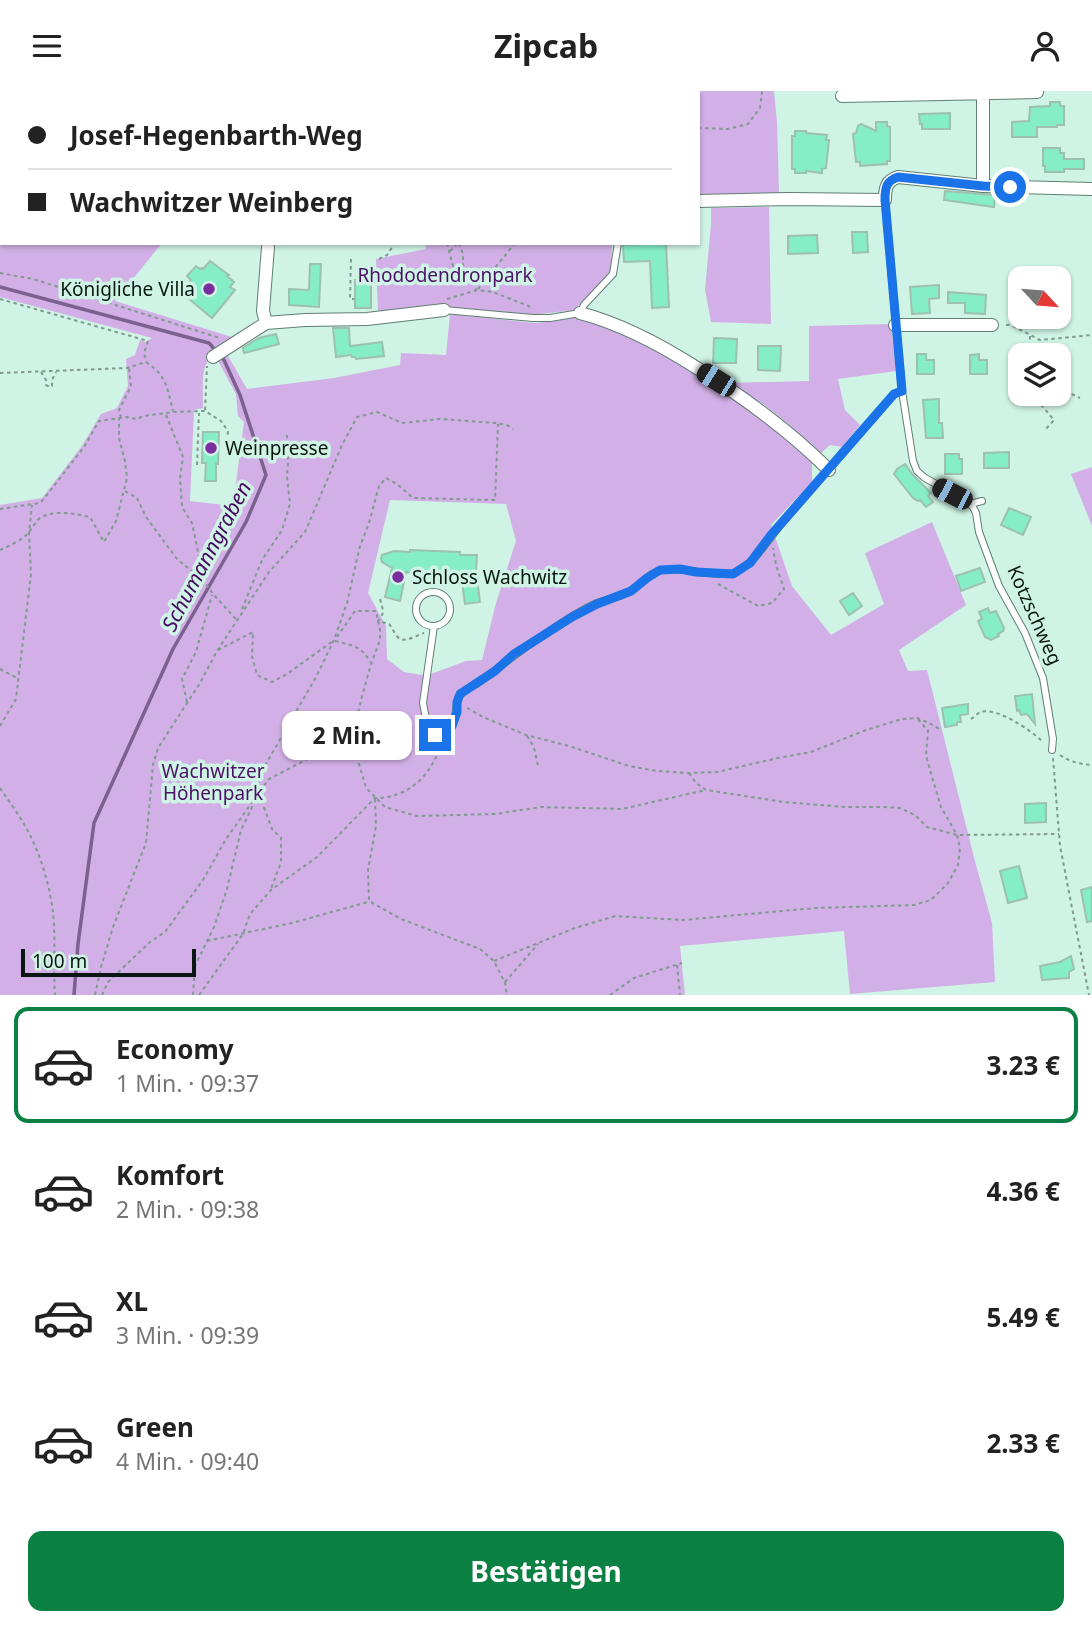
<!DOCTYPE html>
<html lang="de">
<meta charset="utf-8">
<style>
body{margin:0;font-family:"Noto Sans",sans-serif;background:#f6f6f6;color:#222;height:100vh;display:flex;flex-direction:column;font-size:26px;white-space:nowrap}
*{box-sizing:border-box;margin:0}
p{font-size:23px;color:#767676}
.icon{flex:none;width:38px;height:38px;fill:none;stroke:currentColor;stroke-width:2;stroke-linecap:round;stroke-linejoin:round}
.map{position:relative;height:904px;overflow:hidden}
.panel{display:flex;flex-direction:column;background:#fff;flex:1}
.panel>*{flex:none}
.top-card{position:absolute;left:0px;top:0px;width:700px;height:154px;box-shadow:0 2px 5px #0004;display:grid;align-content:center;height:154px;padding:0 28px;background:#fff}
.needle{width:46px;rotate:116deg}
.fabs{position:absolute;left:1008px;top:175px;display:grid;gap:14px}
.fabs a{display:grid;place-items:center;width:63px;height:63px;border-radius:14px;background:#fff;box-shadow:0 2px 5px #0004;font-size:35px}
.scale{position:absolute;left:21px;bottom:18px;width:175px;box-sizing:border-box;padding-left:7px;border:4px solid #091611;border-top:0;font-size:19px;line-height:24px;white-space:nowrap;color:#091611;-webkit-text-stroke:5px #cff3e4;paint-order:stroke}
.end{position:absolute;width:32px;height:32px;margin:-16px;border:9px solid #1a73e8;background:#fff;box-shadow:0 0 0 4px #fff}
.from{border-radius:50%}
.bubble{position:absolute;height:49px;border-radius:14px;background:#fff;box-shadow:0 2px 5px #0004;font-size:23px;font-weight:700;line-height:49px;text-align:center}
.car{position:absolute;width:21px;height:42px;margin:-21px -10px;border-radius:9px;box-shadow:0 0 5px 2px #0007;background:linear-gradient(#222 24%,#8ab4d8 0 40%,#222 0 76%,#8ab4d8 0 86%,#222 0)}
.top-card b{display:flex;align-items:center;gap:24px;height:66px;font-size:26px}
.top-card b+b{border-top:2px solid #e0e0e0}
.top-card i{width:18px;height:18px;background:#222}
ul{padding:12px 0 0;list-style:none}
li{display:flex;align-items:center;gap:21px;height:116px;margin:0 14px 10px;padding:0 14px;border:4px solid transparent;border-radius:14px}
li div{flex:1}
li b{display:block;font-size:26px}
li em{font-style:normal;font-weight:700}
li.current{border-color:#0b8043}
li>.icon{width:63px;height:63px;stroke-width:1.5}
.action{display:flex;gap:14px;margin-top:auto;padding:14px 28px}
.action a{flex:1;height:80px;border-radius:14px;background:#0b8043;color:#fff;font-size:28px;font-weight:700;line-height:80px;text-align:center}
header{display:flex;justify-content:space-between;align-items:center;height:91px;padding:0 28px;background:#fff;font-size:32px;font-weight:700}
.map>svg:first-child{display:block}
.green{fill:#d2b0e7;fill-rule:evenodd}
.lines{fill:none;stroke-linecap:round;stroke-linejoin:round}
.stream{stroke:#7b6090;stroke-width:3.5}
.building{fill:#85edc7;stroke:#9ec0b2;stroke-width:2}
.service-casing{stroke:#5f7f72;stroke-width:8}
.minor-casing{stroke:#5f7f72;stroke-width:14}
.path{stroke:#7f998e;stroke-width:2;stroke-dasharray:3.5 3.5;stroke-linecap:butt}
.service{stroke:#fff;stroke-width:6}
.minor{stroke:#fff;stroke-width:12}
.route{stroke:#1a73e8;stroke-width:9}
.poi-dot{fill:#7a2d9e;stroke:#cff3e4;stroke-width:2.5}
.labels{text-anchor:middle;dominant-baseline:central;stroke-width:7;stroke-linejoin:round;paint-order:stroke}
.park-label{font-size:19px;fill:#4c1167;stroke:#cff3e4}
.poi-label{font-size:19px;fill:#091611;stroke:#cff3e4;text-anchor:start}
.street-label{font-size:19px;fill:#091611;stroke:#cff3e4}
.water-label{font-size:21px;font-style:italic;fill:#460860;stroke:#cff3e4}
</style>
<header><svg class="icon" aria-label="menu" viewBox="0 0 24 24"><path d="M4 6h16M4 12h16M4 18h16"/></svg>Zipcab<svg class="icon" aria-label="person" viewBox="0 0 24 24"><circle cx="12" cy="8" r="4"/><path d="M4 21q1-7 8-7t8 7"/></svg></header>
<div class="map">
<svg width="1092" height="904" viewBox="0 0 1092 904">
<rect width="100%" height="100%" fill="#cff3e4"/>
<!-- green -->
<path class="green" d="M0,0H774L777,31L779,102L698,105V2H2V52H0Z
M0,60L2,61V152H162L115,210L232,246C199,275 203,274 203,317L194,319L190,410L233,415L244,331L238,325L236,303L217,268L227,263L247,298L334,287L400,274L401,262L446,264L450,223L535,232L556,230L578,226L608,236L671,268L712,293L777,339L812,372V391L771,434L792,495L831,544L884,513L865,462L932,431L966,514L899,559L908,580L927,579L976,774L992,832L995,891L850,903L844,840L680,855L685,904H0V414L42,407L82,355L101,323L117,317L128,295L126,268L135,264L140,249L145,251L152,247L0,206ZM390,409L506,413L516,450L496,512L482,569L466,570L431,583L423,584L404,581L387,568L386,535L368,502Z
M769,116L771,233L711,231L705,199L711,133V117Z
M425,152H612L611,182L574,219L532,224L435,216L378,222L376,168L426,158Z
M891,233L896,280L838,288L845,319L860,334L842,356L830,354L820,363L787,332L763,313L728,292L809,290V235Z
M1092,376V435L1071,383Z"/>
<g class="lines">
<!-- stream -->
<path class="stream" d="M0,196L209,252L224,269L240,304L266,384L246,431L173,558L94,732L78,853L74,904"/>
</g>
<!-- building -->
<path class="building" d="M1050,11H1060V15H1064V34H1057V36H1037V46H1012V31L1029,30L1030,16L1050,15Z
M950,22V38H922V33H920L919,23Z
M876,31H887V35L890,36V70H887V73L860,75V71H856L853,43L856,42L858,35L861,33L876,40Z
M795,40H806V42L827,44L826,49H829L826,77L822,78V82L806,80V82H795V78H792V45H795Z
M1043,57H1060V62H1064V68H1084V78H1064V81H1045V75H1043Z
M945,100L995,104L994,116L944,109Z
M852,141H867L868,161L853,162Z
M817,144L818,162L788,163V145Z
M666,152L669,216L652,217L650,170L624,171L623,154Z
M210,170L229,184L227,185L234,191L230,196L235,199L212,227L189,208L191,206L184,200L191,192L189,191L191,189L187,185L196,175L200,178L202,177L203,178Z
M310,173H321L319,216L289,214V198L309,199Z
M355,189H371V217H355Z
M939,194V207L929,208L930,222L912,223L910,196Z
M948,201L986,204L985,223L965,222V212H948Z
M333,237H349L350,255L382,251L384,265L356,268L355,266H352L351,264L336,266Z
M276,243L279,253L244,262L243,257L259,247Z
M714,247L737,248L736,272H713Z
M758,255H781L780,280L758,279Z
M917,263H926V269H934V283H917Z
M979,263V269H987V283H970V264Z
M939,308V332H942L943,347H926L923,309Z
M203,341H219L218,373H216V390H205L206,372H202Z
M1009,361V377H984V362Z
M945,363H959V368H962V383H945Z
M905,373L913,384L931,402L928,405L933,411L926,416L920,409L918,410L913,407L894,383L897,378Z
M1009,417L1031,426L1023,444L1001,434Z
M410,459L460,461V464H477L476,479L480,511L465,513L461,484L440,483V491L427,490L428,483L406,481L400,510L385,506L392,477L382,471L381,467L382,464L394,460L410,461Z
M980,477L985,491L961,500L956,485Z
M853,502L862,515L849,524L840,510Z
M988,517L990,522L996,520L1004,537L1003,540L998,543L999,545L991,549L985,546L978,530L982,528L979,521Z
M1032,603L1035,633L1027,623L1021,624L1019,619L1017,620L1015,605Z
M968,613V623L960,624L961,631H957V634L945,636L942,617Z
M1046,712V731L1025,732V713Z
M1019,775L1027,807L1008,812L1000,780Z
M1092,796V830L1087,831L1081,799Z
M1071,865L1074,878L1069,881V887L1042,889L1040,875L1060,871Z"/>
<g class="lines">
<!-- service casing -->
<g class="service-casing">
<path id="service" d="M0,59H2
M885,109L902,300L913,370L917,380L925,387L965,409L973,416L976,422L979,441L999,495L1025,542L1043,587L1053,648L1052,659
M444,219L533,227H550L580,222L584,214L613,183L618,152
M970,413L982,410
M416 518a17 17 0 1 1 34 0a17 17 0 1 1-34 0Z
M434,535L423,612L428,638C434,643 440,648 447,642C459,632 453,613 461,603C465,598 473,595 478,592C499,577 517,561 538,548C557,535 576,521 597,512C609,508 622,506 632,499C642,493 650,481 662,479C682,475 721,488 736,481C756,471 768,448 783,431C820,389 857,346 894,303L902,300"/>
</g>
<!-- minor casing -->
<g class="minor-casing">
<path id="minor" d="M842,5L1037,1
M983,95V3
M698,110L789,108L885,109C885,97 886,90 898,86L983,95L1092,98
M580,222C622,233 661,254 697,277C745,307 789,339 829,379
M266,232L263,220L268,156
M895,234H992
M213,266L266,232L305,229L367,228L444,219"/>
</g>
<!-- path -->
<path class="path" d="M73,0L75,2
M179,2L198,0
M572,2L573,0
M698,37L728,38L748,33L760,17L762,0
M447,152L455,183H467
M459,152L463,163V174L476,198
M450,160L458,152
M351,168L350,208H354
M379,168L387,164L395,152
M0,182L33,188L220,247
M478,198L515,152
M0,208L148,250L144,262L146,270
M447,208L477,199L493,201L531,216
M1006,234H1011L1040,249L1092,244
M1030,245V264
M41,281L46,289V294L50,296L52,295V289L56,281
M0,282L127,277L146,271C167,285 167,297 173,320
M1059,297L1080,307
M1032,303L1054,329L1045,339
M205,319L207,275
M166,324L183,366L180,387L182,416L192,432L204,490
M121,327L119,319L131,295L129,277
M197,374L199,322
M125,400L137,407L146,426L177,468L204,490L213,503L236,528
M0,418L39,412L43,409L84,356L99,330L127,326L136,328L144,325L173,321L205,320L221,330L228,340L226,368
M0,459C9,455 23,449 29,441C34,435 37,427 44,425C59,419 75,423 90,426L104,451L116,430L127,387L125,370L119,347V328
M718,493L758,515L772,512L784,498L776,474L773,457
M380,508C383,518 385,523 378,530L389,533C392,536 396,546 400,548C406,551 418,544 424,542
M242,518L262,469L282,439L290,413L287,386L288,371L287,344
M337,546L355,520H376L380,539V549L371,573L361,609L352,649L366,697L385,716L417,725L495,723L541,716L622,718L706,699
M335,550C351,554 362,555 370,571
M218,559L253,541L252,565L257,584L272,591L287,583L333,550
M0,578L17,587
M187,611L182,588L196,561L212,504
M467,617L483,626L526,644L569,655L629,675L657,680L689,682L717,681L778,667L811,661L866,639L902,628L917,627L929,632L941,639
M971,628C974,626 977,623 980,621C998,616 1030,639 1042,650
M0,635L16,608L31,483L29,442L32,414
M527,645L534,656L538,675
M1060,664C1070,671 1080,673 1092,674
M1053,667L1060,755L1089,904
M689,682L696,692L706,699L784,711L845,716H884L900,717L915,724L927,736L957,744L1059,743
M0,697C8,709 17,721 24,733C39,758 50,794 53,822C56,849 53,877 55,904
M260,700L269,688L321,661L351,649
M259,703L272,738L281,747V771L271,798
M375,708L376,735L368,779L369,810L401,828L480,858L494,870L505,892L507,904
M207,850L292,832L368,811
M494,870L575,837L615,825L683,829L815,817L914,814L931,809L948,792L958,774L960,757L957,744L941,716L932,686L926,664L928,640L917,627
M677,874L680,904
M505,891L538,853
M95,904L101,876L113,836L146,752L153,674L158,657L200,592L217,560L269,481L305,441L342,354L357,326L377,321L402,332L440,328L498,332L509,335L513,338
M102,904L108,891L150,851L165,841L203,789L226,748L258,703L259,685L316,586L334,549L347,512L360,455L369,432L379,395L386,387L397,393L413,407L495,409L498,333
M193,904L195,875L214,836L227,798L241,739L256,708
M199,904L243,843L250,823L271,799L317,766L375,707C409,707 432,684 441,652
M610,904L634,887L682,872"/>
<!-- service -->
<use href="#service" class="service"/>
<!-- minor -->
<use href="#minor" class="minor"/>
</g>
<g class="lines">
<!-- route -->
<path class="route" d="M435,644L440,645L446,642L452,635L457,621V611L460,603L495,580L514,563L572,526L597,513L631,500L647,487L660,479L680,478L696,481L733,483L750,472L771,444L894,303L902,300L885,109C885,97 886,90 898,86L983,95L1010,96"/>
</g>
<!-- markers -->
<g class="poi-dot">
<circle cx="209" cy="198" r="7"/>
<circle cx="211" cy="357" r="7"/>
<circle cx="398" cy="486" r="7"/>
</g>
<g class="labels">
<!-- park labels -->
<g class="park-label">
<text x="445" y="184">Rhododendronpark</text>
<text x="213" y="680">Wachwitzer<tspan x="213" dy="22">Höhenpark</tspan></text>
</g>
<!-- poi labels -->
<g class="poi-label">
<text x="195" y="198" text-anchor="end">Königliche Villa</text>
<text x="225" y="357">Weinpresse</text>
<text x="412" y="486">Schloss Wachwitz</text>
</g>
<!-- street labels -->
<g class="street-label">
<text transform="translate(1035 524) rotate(66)">Kotzschweg</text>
</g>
<!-- water labels -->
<g class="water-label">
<text transform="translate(206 465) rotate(-62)">Schumanngraben</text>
</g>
</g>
</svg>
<div class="fabs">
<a><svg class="needle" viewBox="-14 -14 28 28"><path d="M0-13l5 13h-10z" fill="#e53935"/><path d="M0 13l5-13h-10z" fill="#767676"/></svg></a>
<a><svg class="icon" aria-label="layers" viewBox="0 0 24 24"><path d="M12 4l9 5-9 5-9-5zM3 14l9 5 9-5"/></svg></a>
</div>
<div class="scale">100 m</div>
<i class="end from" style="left:1010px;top:96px"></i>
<i class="end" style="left:435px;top:644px"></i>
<div class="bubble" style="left:282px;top:620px;width:130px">2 Min.</div>
<i class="car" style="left:716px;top:289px;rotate:302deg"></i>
<i class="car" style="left:952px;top:403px;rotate:297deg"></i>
<div class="top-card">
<b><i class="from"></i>Josef-Hegenbarth-Weg</b>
<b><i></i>Wachwitzer Weinberg</b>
</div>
</div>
<section class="panel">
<ul>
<li class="current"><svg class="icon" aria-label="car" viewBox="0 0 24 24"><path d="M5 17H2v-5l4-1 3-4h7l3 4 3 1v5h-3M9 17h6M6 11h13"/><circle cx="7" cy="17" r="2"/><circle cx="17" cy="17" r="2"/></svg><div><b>Economy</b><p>1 Min. · 09:37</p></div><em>3.23 €</em></li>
<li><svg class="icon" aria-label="car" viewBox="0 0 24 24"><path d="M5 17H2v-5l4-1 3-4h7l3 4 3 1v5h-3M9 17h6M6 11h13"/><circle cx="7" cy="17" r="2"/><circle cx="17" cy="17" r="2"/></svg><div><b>Komfort</b><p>2 Min. · 09:38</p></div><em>4.36 €</em></li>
<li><svg class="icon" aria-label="car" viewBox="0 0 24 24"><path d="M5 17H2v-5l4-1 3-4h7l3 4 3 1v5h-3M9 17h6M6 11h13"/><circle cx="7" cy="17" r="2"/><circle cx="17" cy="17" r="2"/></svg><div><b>XL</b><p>3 Min. · 09:39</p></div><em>5.49 €</em></li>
<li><svg class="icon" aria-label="car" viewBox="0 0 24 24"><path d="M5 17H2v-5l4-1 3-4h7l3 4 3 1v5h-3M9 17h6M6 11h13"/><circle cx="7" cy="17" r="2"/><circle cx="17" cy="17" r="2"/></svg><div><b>Green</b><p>4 Min. · 09:40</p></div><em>2.33 €</em></li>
</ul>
<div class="action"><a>Bestätigen</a></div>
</section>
